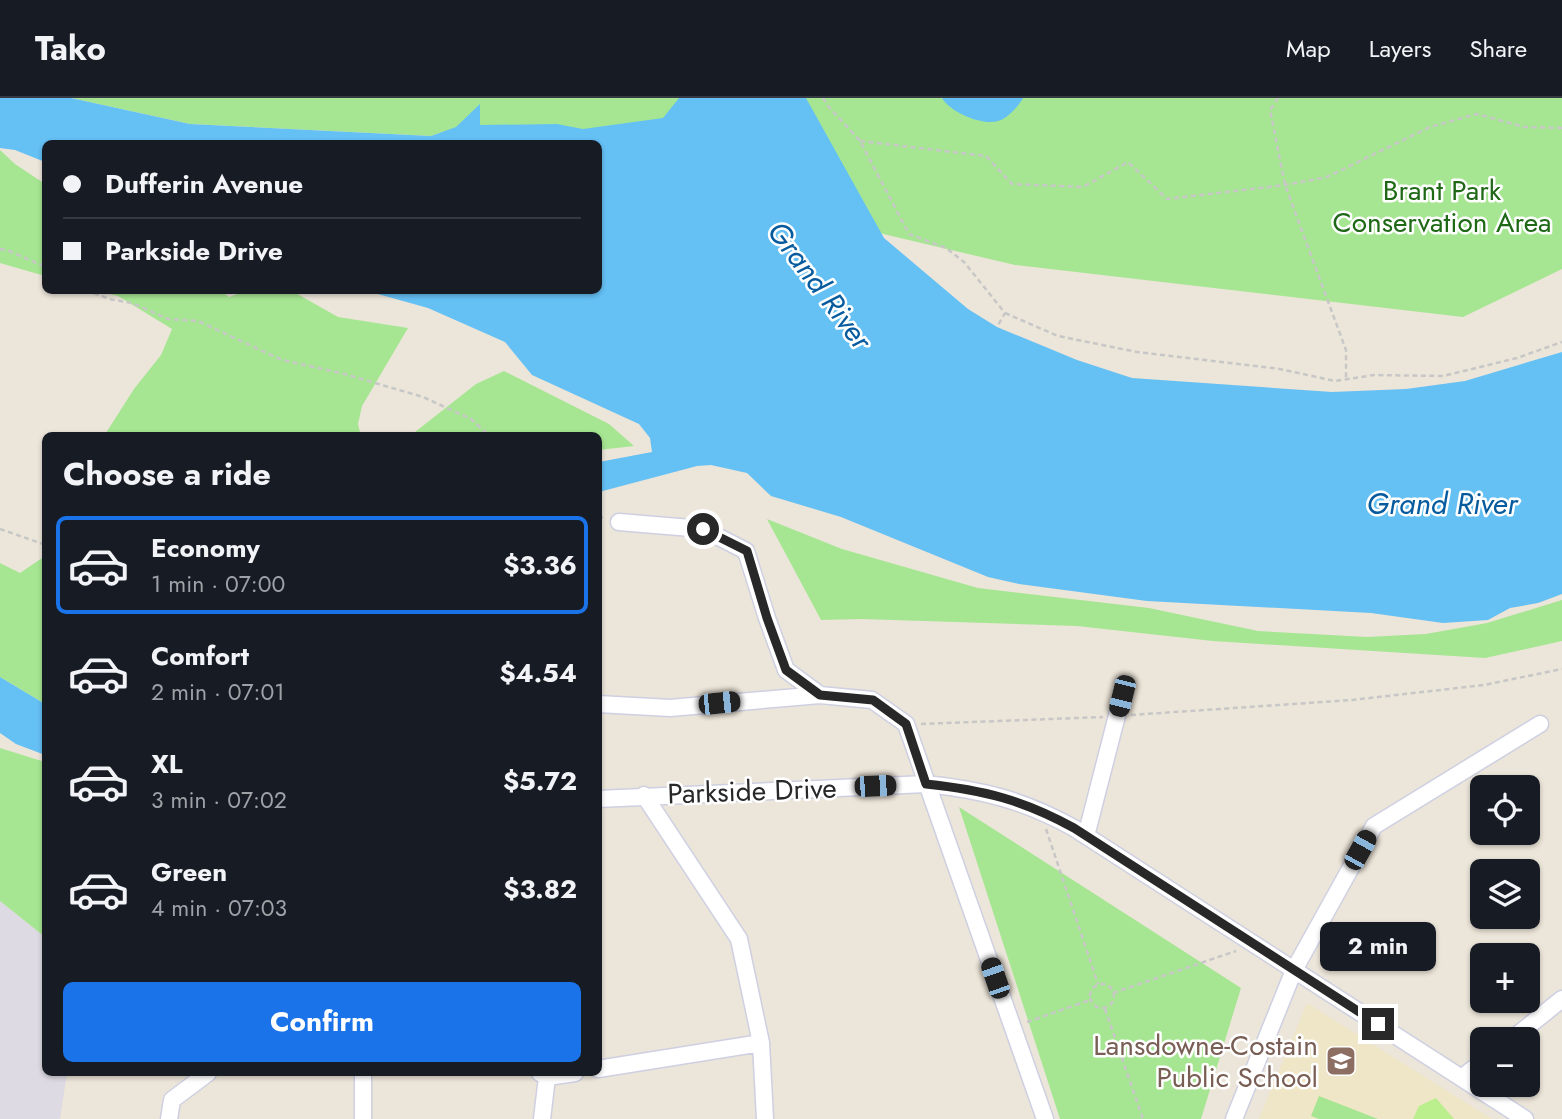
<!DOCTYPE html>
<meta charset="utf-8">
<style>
body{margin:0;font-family:Jost,sans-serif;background:#242831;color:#f1f3f6;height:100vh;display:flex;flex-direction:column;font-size:26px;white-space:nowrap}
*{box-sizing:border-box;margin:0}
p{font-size:23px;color:#9ea1a6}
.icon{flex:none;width:38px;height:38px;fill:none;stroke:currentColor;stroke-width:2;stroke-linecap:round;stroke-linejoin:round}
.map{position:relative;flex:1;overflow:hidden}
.side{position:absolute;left:42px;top:334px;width:560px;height:644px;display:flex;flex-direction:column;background:#171b24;border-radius:10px;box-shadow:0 2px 5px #0004}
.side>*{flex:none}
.hud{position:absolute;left:42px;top:42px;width:560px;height:154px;border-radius:10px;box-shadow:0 2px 5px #0004;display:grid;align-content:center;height:154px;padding:0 21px;background:#171b24}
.tools{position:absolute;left:1470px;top:677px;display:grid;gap:14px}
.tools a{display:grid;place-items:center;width:70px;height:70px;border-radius:10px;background:#171b24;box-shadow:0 2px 5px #0004;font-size:35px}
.end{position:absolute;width:32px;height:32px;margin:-16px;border:9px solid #282828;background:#fff;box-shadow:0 0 0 4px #fff}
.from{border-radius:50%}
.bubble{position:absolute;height:49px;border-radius:10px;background:#171b24;box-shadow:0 2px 5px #0004;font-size:23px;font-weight:700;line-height:49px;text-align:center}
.car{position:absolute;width:21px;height:42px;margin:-21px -10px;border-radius:9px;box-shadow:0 0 5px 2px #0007;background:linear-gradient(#222 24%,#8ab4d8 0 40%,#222 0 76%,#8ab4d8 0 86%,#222 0)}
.hud b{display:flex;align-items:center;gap:24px;height:66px;font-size:26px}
.hud b+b{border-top:2px solid #363941}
.hud i{width:18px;height:18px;background:#f1f3f6}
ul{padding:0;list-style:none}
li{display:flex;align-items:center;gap:21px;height:98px;margin:0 14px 10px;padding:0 7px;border:4px solid transparent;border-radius:10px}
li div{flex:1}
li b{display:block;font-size:26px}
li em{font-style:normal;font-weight:700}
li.current{border-color:#1a73e8}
li>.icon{width:63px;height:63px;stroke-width:1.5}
h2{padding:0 21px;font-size:32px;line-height:84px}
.primary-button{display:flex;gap:14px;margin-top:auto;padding:14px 21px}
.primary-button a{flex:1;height:80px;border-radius:10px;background:#1a73e8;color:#fff;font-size:28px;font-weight:700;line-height:80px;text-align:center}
header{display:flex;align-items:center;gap:42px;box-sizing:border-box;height:98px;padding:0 35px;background:#171b24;border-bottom:2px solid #363941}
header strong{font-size:33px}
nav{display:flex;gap:38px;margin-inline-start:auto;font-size:24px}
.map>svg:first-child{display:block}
.industrial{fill:#dedae3}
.education{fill:#efe6c7}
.green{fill:#a6e692}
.pitch{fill:#bbee8d}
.water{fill:#65c0f4}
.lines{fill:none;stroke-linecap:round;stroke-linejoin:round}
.minor-casing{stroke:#ced0e2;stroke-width:19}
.path{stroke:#c7c7c7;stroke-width:2.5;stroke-dasharray:5 3.5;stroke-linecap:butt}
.minor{stroke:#fff;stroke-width:16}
.route{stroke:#282828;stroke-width:9}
.labels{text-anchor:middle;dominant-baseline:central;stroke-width:5;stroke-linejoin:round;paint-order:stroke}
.park-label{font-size:28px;fill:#1e6816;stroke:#fff}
.street-label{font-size:28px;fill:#282828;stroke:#fff}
.education-label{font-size:28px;fill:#785e54;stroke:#fff;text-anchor:end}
.water-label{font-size:30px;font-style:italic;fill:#065b9e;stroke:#fff}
</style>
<header>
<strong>Tako</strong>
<nav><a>Map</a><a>Layers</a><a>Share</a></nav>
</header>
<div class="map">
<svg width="1562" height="1021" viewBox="0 0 1562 1021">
<rect width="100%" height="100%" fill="#ece5d9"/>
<!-- industrial -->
<path class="industrial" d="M0,803L45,839L46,975H67L60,1021H0Z"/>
<!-- education -->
<path class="education" d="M1307,905L1492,1021H1259Z"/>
<!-- green -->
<path class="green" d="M71,0H1562V171L1463,219L1015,167L599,69L598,46L445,33L431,38L190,26Z
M0,52L15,66L45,86V178L0,165Z
M221,193L229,199L246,193H292L338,219L408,230L362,308L358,326L361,338H104L134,291L161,257L172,231L118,198L97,193Z
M504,273L609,326L634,348L599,352L598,338H410L476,286Z
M767,421L842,451L978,490L1149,510L1258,533L1367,539L1426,536L1487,525L1562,502V543L1485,560L1213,543L1077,528L860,521L821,522Z
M45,458V606L0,579V465L20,475Z
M0,650L45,664V839L0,803Z
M959,709L1241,890L1201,1021H1060Z
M1319,998L1378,1021H1319L1311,1018Z"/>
<!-- pitch -->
<path class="pitch" d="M1436,1000L1454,1021H1413L1419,1008Z"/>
<!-- water -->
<path class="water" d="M0,0H71L190,26L431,38L456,29L480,6V27L557,26L583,31L663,20L679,0H806L884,140L968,211L997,229L1077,262L1132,280L1332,294L1406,291L1465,283L1562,254V496L1538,505L1510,510L1488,522L1443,525L1371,515L1147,503L1019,486L988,479L841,419L771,398L747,375L711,367L697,368L599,394V364L652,354L650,340L639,326L532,277L505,244L428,210L367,193L598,192V46H46L45,64L15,52L0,50Z
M942,0H1023C1019,8 1007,21 998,23C982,28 950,14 942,0Z
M0,579L45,606V657L16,646L0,635Z"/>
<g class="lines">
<!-- minor casing -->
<g class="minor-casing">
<path id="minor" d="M619,424L703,431L746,453L767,520L786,572L820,597L872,602L906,626L1045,1021
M598,606L670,610L820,597
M644,697L739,841L761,945L765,1021
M598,701L926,686C983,692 1023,702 1074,730L1525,1021
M1086,738L1122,598
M1511,942L1562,901
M598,971L761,945
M540,975L547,979L575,975
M1461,980L1482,964
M169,1021L172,1002L208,975
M363,1021V975
M542,1021L547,979
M1234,1021L1294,872L1374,728L1540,626"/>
</g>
<!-- path -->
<path class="path" d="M823,0L829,9L860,43L909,136L946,150L964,164L1005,215L997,229
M1278,0L1270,12L1285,87L1346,252V281
M860,43L986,58L1012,86L1083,89L1128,64L1167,101L1285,87L1327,79L1430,29L1477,16L1524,29L1562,30
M0,151L9,153L46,169
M86,192L109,201L132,205L168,221L198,223L282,262L341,275L423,299L471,321L490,338
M1005,215L1058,238L1137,254L1280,271L1335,283L1374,277L1443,278L1517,260L1562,244
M598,419L605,420
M0,431L46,447
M1131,617L1352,602L1484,587L1562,571
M921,626L1103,619
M1046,731L1098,886
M1090 898a12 12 0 1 1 24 0a12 12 0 1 1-24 0Z
M1113,895L1236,853
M1105,911L1143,1021
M1027,924L1090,902"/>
<!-- minor -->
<use href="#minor" class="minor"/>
</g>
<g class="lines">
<!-- route -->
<path class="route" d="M703,431L747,453L767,520L786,572L820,597L873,602L906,626L926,686C984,692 1023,702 1074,730L1378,926"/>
</g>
<!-- icons -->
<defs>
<g id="school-square" transform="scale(1.575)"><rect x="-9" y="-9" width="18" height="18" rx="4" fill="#8d6e63" stroke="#fff"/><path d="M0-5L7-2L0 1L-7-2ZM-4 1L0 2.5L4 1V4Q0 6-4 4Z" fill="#fff"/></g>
</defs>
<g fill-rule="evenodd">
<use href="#school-square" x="1341" y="963"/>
</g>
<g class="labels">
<!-- park labels -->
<g class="park-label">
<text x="1442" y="92">Brant Park<tspan x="1442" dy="32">Conservation Area</tspan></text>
</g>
<!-- street labels -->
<g class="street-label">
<text transform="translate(752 693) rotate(-2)">Parkside Drive</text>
</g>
<!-- education labels -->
<g class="education-label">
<text x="1318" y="947">Lansdowne-Costain<tspan x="1318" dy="32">Public School</tspan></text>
</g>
<!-- water labels -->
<g class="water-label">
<text transform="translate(820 187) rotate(53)">Grand River</text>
<text x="1442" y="405">Grand River</text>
</g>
</g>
</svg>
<div class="tools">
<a><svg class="icon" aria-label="locate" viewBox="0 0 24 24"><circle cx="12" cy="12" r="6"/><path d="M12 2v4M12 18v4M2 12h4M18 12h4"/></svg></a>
<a><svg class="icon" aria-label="layers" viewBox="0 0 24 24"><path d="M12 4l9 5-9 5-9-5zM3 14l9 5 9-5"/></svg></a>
<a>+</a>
<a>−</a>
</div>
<i class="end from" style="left:703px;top:431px"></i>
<i class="end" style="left:1378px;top:926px"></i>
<div class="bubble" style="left:1320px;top:824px;width:116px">2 min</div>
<i class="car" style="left:1122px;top:598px;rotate:194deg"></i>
<i class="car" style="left:719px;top:605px;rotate:84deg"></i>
<i class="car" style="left:875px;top:688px;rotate:88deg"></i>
<i class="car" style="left:1360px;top:752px;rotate:29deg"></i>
<i class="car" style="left:995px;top:880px;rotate:341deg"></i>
<div class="hud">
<b><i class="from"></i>Dufferin Avenue</b>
<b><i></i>Parkside Drive</b>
</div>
<section class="side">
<h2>Choose a ride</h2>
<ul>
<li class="current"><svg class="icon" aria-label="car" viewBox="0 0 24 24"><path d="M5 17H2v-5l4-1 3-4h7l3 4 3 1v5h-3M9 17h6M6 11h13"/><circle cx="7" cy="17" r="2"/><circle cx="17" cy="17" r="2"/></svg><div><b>Economy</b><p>1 min · 07:00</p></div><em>$3.36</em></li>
<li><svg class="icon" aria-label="car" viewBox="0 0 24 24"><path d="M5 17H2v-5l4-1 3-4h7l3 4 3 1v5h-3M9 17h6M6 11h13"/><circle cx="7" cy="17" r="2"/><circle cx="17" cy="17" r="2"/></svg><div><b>Comfort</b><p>2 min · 07:01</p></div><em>$4.54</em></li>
<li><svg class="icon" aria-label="car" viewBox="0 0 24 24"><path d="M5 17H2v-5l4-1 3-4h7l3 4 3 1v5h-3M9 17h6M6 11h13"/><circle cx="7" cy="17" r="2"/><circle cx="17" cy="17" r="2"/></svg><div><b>XL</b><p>3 min · 07:02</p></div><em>$5.72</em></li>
<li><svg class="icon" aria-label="car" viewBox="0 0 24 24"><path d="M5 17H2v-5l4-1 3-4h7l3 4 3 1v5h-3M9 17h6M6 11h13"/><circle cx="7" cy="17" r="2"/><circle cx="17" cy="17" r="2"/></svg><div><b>Green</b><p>4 min · 07:03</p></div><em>$3.82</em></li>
</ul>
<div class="primary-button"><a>Confirm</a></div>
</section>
</div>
